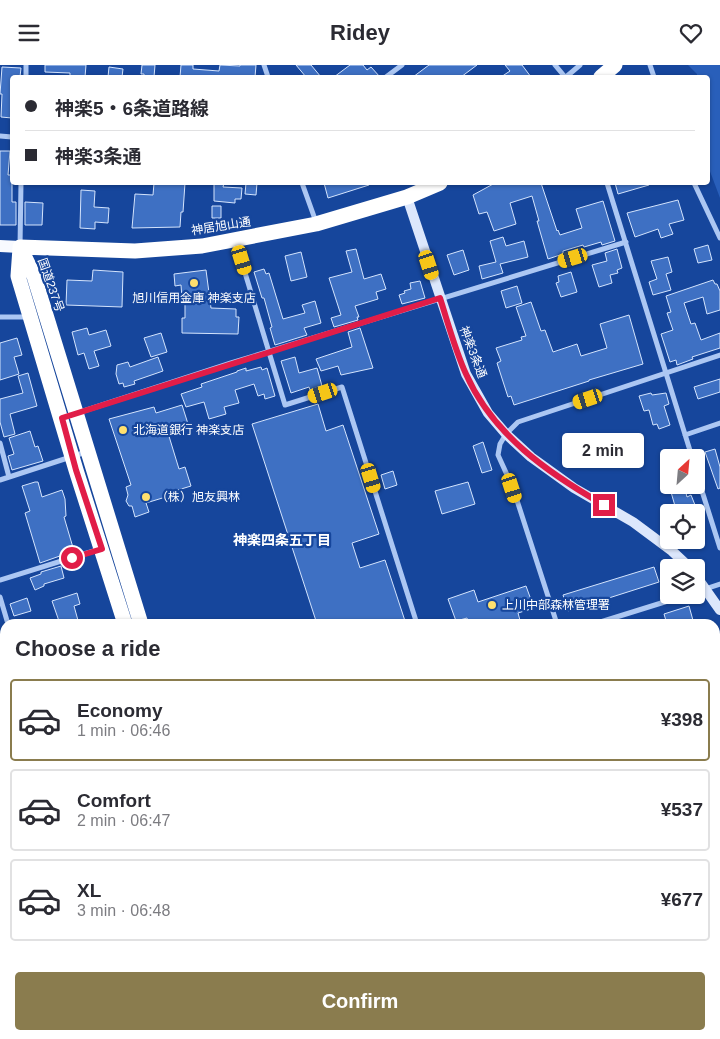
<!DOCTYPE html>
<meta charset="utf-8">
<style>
body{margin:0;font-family:Helvetica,"Noto Sans JP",sans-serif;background:#f7f7f7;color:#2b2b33;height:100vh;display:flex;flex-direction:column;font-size:19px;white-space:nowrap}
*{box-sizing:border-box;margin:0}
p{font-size:16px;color:#7c7c81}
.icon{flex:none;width:28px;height:28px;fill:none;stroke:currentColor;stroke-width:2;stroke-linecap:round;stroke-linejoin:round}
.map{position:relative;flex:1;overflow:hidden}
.details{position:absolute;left:0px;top:554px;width:720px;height:421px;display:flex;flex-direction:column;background:#fff;border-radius:15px 15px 0 0;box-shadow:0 1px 4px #0004}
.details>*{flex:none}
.hud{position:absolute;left:10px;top:10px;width:700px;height:110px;border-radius:5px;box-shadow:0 1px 4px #0004;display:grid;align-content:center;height:110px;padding:0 15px;background:#fff}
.needle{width:32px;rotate:26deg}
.fabs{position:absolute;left:660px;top:384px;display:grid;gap:10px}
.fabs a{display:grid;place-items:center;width:45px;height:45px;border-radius:5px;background:#fff;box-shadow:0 1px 4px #0004;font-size:25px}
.end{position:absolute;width:22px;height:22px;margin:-11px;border:6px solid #e11d48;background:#fff;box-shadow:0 0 0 2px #fff}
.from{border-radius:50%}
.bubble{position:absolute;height:35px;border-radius:5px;background:#fff;box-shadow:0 1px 4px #0004;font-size:16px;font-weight:600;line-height:35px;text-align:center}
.car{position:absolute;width:15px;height:30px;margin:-15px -8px;border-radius:6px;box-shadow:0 0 4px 1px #0007;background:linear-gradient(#f5c518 24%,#345 0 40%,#f5c518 0 76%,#345 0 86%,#f5c518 0)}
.hud b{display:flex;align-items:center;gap:18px;height:48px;font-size:19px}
.hud b+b{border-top:1px solid #e1e1e2}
.hud i{width:12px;height:12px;background:#2b2b33}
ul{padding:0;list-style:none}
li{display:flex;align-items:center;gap:15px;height:82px;margin:0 10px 8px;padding:0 5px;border:2px solid #e1e1e2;border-radius:5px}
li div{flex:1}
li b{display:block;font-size:19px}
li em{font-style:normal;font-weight:600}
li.current{border-color:#8a7c4e}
li>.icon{width:45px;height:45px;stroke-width:1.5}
h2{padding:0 15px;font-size:22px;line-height:60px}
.cta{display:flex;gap:10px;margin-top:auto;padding:10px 15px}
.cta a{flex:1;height:58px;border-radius:5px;background:#8a7c4e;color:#fff;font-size:20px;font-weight:600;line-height:58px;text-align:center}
header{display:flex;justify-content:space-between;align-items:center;height:65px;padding:0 15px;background:#fff;font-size:22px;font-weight:600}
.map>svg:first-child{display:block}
.green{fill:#295fba}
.building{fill:#3e70c3;stroke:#d4e4fd}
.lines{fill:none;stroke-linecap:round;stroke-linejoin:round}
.street{stroke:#acc7f3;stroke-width:5}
.secondary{stroke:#dce7fc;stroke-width:10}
.primary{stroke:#f8faff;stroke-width:12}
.highway{stroke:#fff;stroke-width:15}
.route{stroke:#e11d48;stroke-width:6}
.poi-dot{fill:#ffe06e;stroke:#16469c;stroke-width:2}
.labels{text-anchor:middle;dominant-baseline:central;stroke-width:4.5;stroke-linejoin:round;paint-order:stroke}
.street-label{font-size:12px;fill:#fff;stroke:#16469c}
.poi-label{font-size:12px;fill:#fff;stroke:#16469c;text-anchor:start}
.neighbourhood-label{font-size:14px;font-weight:bold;fill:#fff;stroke:#16469c}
</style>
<header><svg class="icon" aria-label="menu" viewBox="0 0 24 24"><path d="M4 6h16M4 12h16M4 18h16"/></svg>Ridey<svg class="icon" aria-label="heart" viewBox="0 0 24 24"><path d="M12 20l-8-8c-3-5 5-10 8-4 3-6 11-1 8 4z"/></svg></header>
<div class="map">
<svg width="720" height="974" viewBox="0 0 720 974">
<rect width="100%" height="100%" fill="#16469c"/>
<!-- green -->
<path class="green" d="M688,0H720V133L708,101V12H697V9Z
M720,725V769L715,765V726Z
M719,873L716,895L720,898V974H628L642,970H715V874Z"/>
<!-- building -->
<path class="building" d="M45,0H86L85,12H70V8L45,7Z
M142,0H155L154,12H144V9H141Z
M181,0H193V4L219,6L220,0L240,1V0H256L255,12L234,11V12H180Z
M296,0H311L321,12H306Z
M350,0H363L367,5L371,2L380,12H334Z
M429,0H477L461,12H413Z
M505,0H522L531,12H501L510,6Z
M2,2L21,3L20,12H12V53L1,52L2,29H0Z
M109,2L123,4L122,12H108Z
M0,86H10L8,110H12V137H16V160H0Z
M154,118H185L183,147H181L180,162L132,163L135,129L153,130Z
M214,118H224L223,122L242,123L241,134H235V138L214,136Z
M246,118H257L256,130L245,129Z
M324,118H368L369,120L328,133Z
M495,118H541L557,166L558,165L560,170L582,163L576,144L603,136L615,176L602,180L601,177L584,182L583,180L563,186V189L548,194L537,156H539L532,131L510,138L516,159L494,166L487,147L479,149L473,130Z
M615,118H649V120L618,129Z
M81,125L95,126L94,142L109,143L108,158L95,157V164L80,163Z
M678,135L684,155L669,159L673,169L661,173L658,164L635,172L627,148Z
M25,137L43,138L42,160H25Z
M212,141H221V153H212Z
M503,172L506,181L524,176L528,192L500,199L503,208L482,214L479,201L496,197L490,176Z
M708,180L712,195L698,198L694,184Z
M356,184L364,214L381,209L386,224L376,227L378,234L355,241L359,252H357L358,255L334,262L331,253L341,250L329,213L352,207L346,186Z
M617,184L622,203L617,205L618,208L610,210L612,218L599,222L592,200L607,196L605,188Z
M463,185L469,205L454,210L447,190Z
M301,187L307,212L291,216L285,191Z
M668,192L672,207L666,209L671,225L653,230L649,217L657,214L651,196Z
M264,204L266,209L269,208L283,254L305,248L302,240L315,236L321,258L304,263L307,270L275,280L270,263L272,262L264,233H262L254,207Z
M93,205L123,207L122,242L66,240L67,215L92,216Z
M206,205L211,243L236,244V252H239L238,269L182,268V253H185V233H182L181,220L175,221L174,209Z
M571,207L577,227L561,232L556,218L559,217L558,211Z
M713,215L715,219H717L720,226V245L707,249L703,232L684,238L691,259L695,258L701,275L720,268V283L692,292L693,294L677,300L676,295L670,297L661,269L673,265L667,248L671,247L666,231Z
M420,216L425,233L402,239L399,230L405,228L404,226L411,224L410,218Z
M517,221L522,238L506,243L501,226Z
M531,237L541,266L545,265L553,287L577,279L581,291L607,283L600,259L629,250L643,299L589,315V316L514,340L511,331L508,332L497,298L501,296L496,283L522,275L521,272L526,271L516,242Z
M87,263L89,270L106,265L111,281L94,286L99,301L89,304L84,288L78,290L72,267Z
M360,263L373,303L341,310L338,301L321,306L316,294L352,282L348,267Z
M161,268L167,287L151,292L144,273Z
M17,273L22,290L14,292L19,309L0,315V278Z
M158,292L163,306L134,316L135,319L124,322L123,318L119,319L116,309L117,300L128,297L130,302Z
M295,292L299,308L317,303L322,321L310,325L309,322L291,328L281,296Z
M261,302L262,305L267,303L275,331L265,334L264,329L258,331L254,319L235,325L239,338L224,342L226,349L209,354L204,337L186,342L181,329L202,322L201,319L237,307V306L246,303V306Z
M28,308L37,341L10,349L15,369L4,372L0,357V334L23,328L18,311Z
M720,314V327L698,334L694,322Z
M651,328L652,330L666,328L669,339L664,341L670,360L659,364L657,359L653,360L649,345L644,346L639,331Z
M318,339L326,366L343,360L379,469L352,478L360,503L385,495L406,559H317L252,359Z
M182,340L189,362L168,368L179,404L185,402L191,421L168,428L169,431L146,438L149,447L135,452L132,441H129L126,436L128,430L126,422L131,420L109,354L154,342L156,348Z
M30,366L35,382L38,381L43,396L12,405L8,391L14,389L9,373Z
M483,377L492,405L482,408L473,381Z
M715,384L720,402V423L718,424L705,387Z
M393,406L397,420L385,424L381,410Z
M35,417H38L42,432L62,425L65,434L66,451L64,452L74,486L40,498L25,448L30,446L22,421Z
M468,417L475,439L442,449L435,426Z
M669,420H684L687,432L691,430L695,440L690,442L692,448H677Z
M61,501L64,513L44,519V521L35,525L30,513L41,509V507Z
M654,502L659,517L568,546L563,530Z
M526,521L534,543L518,548L521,559H469L467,553L456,556L448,534L474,525L478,537Z
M77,528L80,539L74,541L79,559H60L52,536Z
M27,533L31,546L14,551L10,539Z
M689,541L694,559H667L664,549Z"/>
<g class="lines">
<!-- street -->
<path class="street" d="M264,0L268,12
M555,0L565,12
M650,0L654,12
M26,12V0
M386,12L402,0
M566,12L580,0
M0,71L12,72
M302,118L316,157
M607,118L692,392
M694,118L720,173
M236,178L285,340L342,322L417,559
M20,181L21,118
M0,252H28
M62,353L231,298L626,177
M685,370L720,358
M0,378L9,412
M696,407L720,483
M0,415L86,387
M0,515L100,484
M696,527L720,519
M0,532L8,559
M557,559L513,423L498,390L500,379L506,369L518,357L720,290
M594,559L687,530
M0,741L5,739
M0,787L3,786L5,794
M0,908L5,907
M59,970L60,974
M137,970L139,974"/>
<!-- secondary -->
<path class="secondary" d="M407,132L466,309L488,348L506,369L531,392L574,423L633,457L672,486L689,502
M696,511L720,545
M715,701L720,699
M715,720L720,718"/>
<!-- primary -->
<path class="primary" d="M0,181L20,182"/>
<!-- highway -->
<path class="highway" d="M601,12L615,0
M20,182L135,186L202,181L316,159L407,132L440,118
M20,182L34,211L141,559
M20,183L18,211L76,405L125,559
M254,970L255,974
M269,970L270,974"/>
</g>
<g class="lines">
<!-- route -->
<path class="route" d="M72,493L102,484L76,405L62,353L440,233C448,258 455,285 466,309C493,370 548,408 604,440"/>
</g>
<!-- markers -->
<g class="poi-dot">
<circle cx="194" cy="218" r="5"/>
<circle cx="123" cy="365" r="5"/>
<circle cx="146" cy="432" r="5"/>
<circle cx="492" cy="540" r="5"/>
</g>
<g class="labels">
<!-- street labels -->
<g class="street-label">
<text transform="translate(221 161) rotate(-9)">神居旭山通</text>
<text transform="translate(51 220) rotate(71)">国道237号</text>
<text transform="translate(473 287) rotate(69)">神楽3条通</text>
</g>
<!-- poi labels -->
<g class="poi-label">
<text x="194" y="233" text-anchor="middle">旭川信用金庫 神楽支店</text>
<text x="133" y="365">北海道銀行 神楽支店</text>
<text x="156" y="432">（株）旭友興林</text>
<text x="502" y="540">上川中部森林管理署</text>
</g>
<!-- neighbourhood labels -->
<g class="neighbourhood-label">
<text x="282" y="475">神楽四条五丁目</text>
</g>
</g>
</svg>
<div class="fabs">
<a><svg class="needle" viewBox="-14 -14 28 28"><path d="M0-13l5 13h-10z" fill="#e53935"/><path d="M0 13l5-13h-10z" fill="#7c7c81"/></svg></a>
<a><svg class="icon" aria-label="locate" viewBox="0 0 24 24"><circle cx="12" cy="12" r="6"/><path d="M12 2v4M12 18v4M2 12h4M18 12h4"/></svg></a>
<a><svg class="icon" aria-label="layers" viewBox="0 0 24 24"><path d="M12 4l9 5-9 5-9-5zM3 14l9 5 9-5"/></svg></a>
</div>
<i class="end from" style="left:72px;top:493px"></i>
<i class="end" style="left:604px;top:440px"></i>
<div class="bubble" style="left:562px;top:368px;width:82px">2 min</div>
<i class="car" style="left:573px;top:193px;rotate:253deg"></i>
<i class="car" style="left:242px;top:195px;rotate:163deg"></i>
<i class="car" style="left:429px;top:200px;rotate:162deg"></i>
<i class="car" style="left:323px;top:328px;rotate:252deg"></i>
<i class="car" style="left:588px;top:334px;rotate:252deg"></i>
<i class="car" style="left:371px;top:413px;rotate:163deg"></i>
<i class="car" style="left:512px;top:423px;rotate:162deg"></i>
<div class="hud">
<b><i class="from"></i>神楽5・6条道路線</b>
<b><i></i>神楽3条通</b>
</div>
<section class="details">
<h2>Choose a ride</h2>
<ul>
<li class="current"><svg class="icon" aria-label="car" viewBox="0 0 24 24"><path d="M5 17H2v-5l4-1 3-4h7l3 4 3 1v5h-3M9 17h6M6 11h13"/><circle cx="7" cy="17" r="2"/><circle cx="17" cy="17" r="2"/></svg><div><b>Economy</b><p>1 min · 06:46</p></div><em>¥398</em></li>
<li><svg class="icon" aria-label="car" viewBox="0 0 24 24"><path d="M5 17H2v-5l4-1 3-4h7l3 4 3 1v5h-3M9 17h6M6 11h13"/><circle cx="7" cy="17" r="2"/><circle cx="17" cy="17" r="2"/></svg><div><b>Comfort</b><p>2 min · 06:47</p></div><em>¥537</em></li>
<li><svg class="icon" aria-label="car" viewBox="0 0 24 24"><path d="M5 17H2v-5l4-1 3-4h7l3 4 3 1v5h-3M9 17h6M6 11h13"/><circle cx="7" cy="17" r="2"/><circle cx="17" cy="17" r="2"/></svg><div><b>XL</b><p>3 min · 06:48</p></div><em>¥677</em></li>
</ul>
<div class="cta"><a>Confirm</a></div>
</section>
</div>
